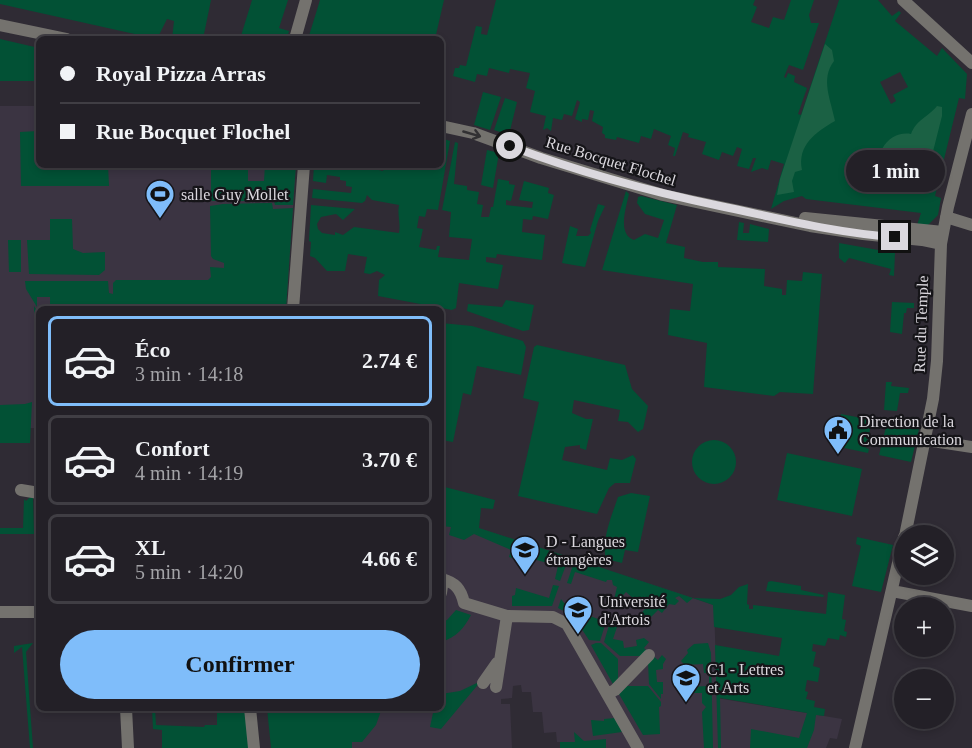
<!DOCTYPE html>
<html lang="fr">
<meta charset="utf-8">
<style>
body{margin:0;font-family:"Times New Roman",serif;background:#2b282f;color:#f1f3f6;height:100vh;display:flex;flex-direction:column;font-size:22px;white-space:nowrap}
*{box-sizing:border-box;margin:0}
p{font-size:20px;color:#a3a3a7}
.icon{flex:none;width:33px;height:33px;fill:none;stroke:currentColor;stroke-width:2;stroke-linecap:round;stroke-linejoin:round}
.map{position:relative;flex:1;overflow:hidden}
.drawer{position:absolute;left:36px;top:306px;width:408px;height:405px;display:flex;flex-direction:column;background:#232027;border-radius:9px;box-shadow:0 3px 9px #0003,0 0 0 2px #403e44}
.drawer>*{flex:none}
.guide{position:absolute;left:36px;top:36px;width:408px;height:132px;border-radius:9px;box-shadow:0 3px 9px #0003,0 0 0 2px #403e44;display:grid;align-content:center;height:132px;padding:0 24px;background:#232027}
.buttons{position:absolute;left:894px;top:525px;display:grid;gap:12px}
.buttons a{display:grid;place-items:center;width:60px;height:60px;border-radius:50%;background:#232027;box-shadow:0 3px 9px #0003,0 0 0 2px #403e44;font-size:30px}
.end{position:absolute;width:27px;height:27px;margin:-14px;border:8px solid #dbd8de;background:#111;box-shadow:0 0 0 3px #111}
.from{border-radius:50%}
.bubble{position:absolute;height:42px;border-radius:21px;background:#232027;box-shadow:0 3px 9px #0003,0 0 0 2px #403e44;font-size:20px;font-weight:600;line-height:42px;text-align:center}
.guide b{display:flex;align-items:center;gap:21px;height:57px;font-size:22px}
.guide b+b{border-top:2px solid #403e44}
.guide i{width:15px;height:15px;background:#f1f3f6}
ul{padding:10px 0 0;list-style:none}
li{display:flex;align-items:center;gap:18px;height:90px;margin:0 12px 9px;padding:0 12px;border:3px solid #403e44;border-radius:9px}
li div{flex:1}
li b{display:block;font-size:22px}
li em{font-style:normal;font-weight:600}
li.current{border-color:#7fbdfa}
li>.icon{width:54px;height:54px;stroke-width:1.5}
.cta{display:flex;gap:12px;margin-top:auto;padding:12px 24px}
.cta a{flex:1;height:69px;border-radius:36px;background:#7fbdfa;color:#111;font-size:24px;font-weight:600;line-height:69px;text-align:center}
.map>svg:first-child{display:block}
.built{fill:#3b3442}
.green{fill:#025135;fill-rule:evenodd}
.forest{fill:#1b6144}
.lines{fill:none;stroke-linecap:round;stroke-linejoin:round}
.minor{stroke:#74726e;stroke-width:12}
.oneway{stroke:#323133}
.route{stroke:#dbd8de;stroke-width:8}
.labels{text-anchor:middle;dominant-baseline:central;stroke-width:4.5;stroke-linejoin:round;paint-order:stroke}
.street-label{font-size:16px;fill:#dbd8de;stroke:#161519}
.poi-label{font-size:16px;fill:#dbd8de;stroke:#161519;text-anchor:start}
</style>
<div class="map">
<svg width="972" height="748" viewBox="0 0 972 748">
<rect width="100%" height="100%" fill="#2f2b34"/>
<!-- built -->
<path class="built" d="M0,106H39V165H296L286,309H39V428H0Z
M441,516L714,605L717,698L842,719L837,739L830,738L826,748H560V742H557L556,732L544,733L542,712H533L531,692H522L521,685L513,686L512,698L501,699V704H510L512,748H285L281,708H441Z"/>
<!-- green -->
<path class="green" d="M0,0H211L203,39H172L174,21L167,19L157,39L0,4Z
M252,0H288L279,28L289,31L288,35L282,34L280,39H240Z
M320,0H444L435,39H308Z
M496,0H755L753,5L757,7L751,22L769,28L773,17L784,20L791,0H814L809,15L811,23H819L803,70L789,65L784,77L786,78L788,73L795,76L794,82L807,88L798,114L801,115L839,0H878L892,16L899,11L901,13L895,21L937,56L942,48L967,74L965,99L959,98L935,196L941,198L938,215L928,225H917L921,213L806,199L802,196L784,201L771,209L784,164L771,160L768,170L762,168L751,172L756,158H753L749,169L737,166L742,149L737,147L733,156L722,152L719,160L702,154L706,142L688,137L689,134L683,132L675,156H673L675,148L668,145L671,136L654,129L651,139L641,136L639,143L617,137L616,140L605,138V135L602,133L603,127L592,121L594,111L590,110L588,120L582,119V122L575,119L580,102L577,100L572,116L564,114L562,120L553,118L551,131L547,128L543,130L546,116L530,112L535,91L526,88L530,73L510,69L509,73L489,68L487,76L477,74L475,82L453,76L455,68H459L460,65L466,66L476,26L482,27L481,34L487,35ZM900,72L908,87L893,95L896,101L891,104L880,82Z
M0,39L39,48V81H0Z
M483,92L501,97L490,130L474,125Z
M505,98L517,102L509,135L494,130Z
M38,131L39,165H108L109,186H21L20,132Z
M441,138L450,141L438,210L427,209L425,217L419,216L417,228L423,229L419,247L436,250L437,246H440L438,257L469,260L472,239L449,237L451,212L442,210L455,142L458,143L454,184L467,186V190L479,192L477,204L483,205L481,217H489L491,207H493L498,179L509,181V184L515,185L511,201L506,200V205L532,208L533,202L519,200L524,181L549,188L548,193L554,195L548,219L533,216L532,220L523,219L522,232L545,235L542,260L497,254L496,258L486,257V262L503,265L498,289L459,283L456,308L452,310L378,296L379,280L385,275L377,271L370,274L364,273L367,257L348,254L345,271H327L315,258L310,256L311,242L309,241L311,205L355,209L343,220L336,214L321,217L317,224L318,229L322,233L335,235V232L343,235L354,227L399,233C401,223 397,215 399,205L372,200L367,195L365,201L362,203L312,198L313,189L351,193L352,187L346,186V181L340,180V177L327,175L326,183L313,181L314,165L346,168L347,165H356L383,171L385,165L425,167L426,165H441Z
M487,150L499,153L493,188L481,185Z
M211,165H248V181H264L265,165H296L293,205H275L274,201H212L211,199Z
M626,191L629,194C626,208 617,234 634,240L645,234L658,238L664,220L645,214L637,203L638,197L641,196L677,205L666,243L685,247L684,258L703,262H718V267L765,269L764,286L782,289V295H786L787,280L802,281L803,272L822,274L813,394L780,392L774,396L704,387L707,343L668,335L670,309L690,311L693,284L602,270Z
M272,203L273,209L293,208L286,309H50V297H37V307L26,289L25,281H108L109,293L113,294V283L116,280H208L211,277L210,267L224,268V263L213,259L211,256L210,206L223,204Z
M598,204L605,206L598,221L585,267L562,263L570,226L578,229L576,236H588L591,233L590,230Z
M50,219H72L73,249L83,253L105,252V270L99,275L29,274L27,240H50Z
M739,222L744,223L743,233H749L750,224L769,229L768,242L737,240Z
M8,240H21V272H9Z
M839,243L895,253L894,276L889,275L891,269L849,258L845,263L839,258Z
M506,300L534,305L529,330L523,331L467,311L468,304L502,307Z
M892,302L914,303V308H907L906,313H904L902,334L890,332Z
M34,306L37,311L39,428H34Z
M441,323L472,326L523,341L526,347L521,375L477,366L471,395L463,393L453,442L441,440Z
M537,345L625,365L632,389L648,406L643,429L638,432L628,422L618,421L620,410L574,400L572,413L586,419H593L586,450L580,448V445L565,447L562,460L607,470L610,458L622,460L633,455L636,459L630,483H615L609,488L597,514L518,496L539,402L523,398L534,347Z
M886,382H892L891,386L909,388L908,393H900L897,411L884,410Z
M32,402L30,443H0V405L25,404Z
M841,414L872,420L866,448L869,449L868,453L835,446Z
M887,423L908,428L910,423L920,425L911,462L879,455Z
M692 462a22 22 0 1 1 44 0a22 22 0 1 1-44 0Z
M787,453L862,469L852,516L777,500Z
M441,486L495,500L493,509L481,508L479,528L569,557L560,581L555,579L558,566L526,557L518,560L509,557L511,550L474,534L464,540L449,535L451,527L441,526Z
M631,493L650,496L638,552L625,550L622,563L606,559C601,540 612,515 618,497Z
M33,494L34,534H0V528H23L24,499L26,501Z
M857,537L893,545L881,592L852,586L861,546L856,544Z
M575,559L693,598L720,599L731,595L739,587L748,584L747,604L749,605V609H753V605L826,614L828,592L845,595L842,619L846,620L844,631L847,632L846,637L840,635L839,640L828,638L825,646L813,644L812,651L816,652L813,666L820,668L818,682L807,680L805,691L808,692L806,699L815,701L814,707L825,709L824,716L816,715L814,730L807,748H750L751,729L799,738L807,713L720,698L721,748H718L715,645L779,656L782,638L714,627L713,605L693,598L687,603L679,596L675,598L679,601L675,605L669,604L662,613L658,610L643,625L636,619L645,609L626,592L617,602L614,600L617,587L613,585L612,580H607L606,582L575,572L571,584L567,583Z
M771,581L801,586V590L824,595L823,597L766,591L768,582Z
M553,585L559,586L552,606H512V596L515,595L516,588L549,598Z
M561,599L564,603L575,607L582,613L606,622L600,641L589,640L573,616L558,608Z
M456,610L471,615C464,628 457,637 441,642L442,622L447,620Z
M610,622L618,624L613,639L623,641L624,648L637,646L636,640L644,638L649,642L644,648L647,651L642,656H620L604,642Z
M33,643L26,652L33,748H30L22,647L14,653V646Z
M596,643H601L618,659V682L613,684L591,645Z
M708,643L711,653L713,748H704L702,712L706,707L702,703V693H686V687L709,686V673H704L703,664L685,665L681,661L688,653L687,650L694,644Z
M662,655L666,659L663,664V669L656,670L657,682H663V694H661V699L649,684L648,662L653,656L658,660Z
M481,681L441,729L430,727L434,708H441V694L460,691Z
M627,686H648L661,702V706L659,707L660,734L643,735L619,694Z
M152,708H155L156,725L204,727L205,725H217V708H245L249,748H162V730L153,729Z
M267,708H382L376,725L362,742H352V748H271Z
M615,718L622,732L593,736L591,720L604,721V719Z
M574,732L584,741L606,739V748H560V742H575Z"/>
<!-- forest -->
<path class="forest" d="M825,44L832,50L834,61C820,79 831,100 835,121C816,132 797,145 802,170L795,172L792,181L794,192L777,195L780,179Z
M937,106L942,107V116L926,179L920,184L915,181L919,173L906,162L891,168L890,153L882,149C888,138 899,132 911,134C917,119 927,118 937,106Z"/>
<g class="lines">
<!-- minor -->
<path class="minor" d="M903,0L972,63
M0,25L67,39
M295,39L306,0
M441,126L473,133L541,158L663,195L810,226L863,234L922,240L941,244
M946,217L972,225
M805,218L943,232
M293,309L304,165
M926,440L972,447
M21,490L39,493
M905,536L933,399L937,361L941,244L948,207L972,114
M441,579C455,582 461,589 464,603L507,616L553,617L567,624L638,748
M892,591L972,606
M441,593L443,579
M0,612H39
M483,683L497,663
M496,687L507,616
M607,694L615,690L649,655
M126,708L128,748
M250,708L254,748
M855,748L904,537"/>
</g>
<!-- one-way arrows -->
<defs><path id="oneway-shaft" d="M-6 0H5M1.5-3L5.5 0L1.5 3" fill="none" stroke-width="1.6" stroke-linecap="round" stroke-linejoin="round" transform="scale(1.5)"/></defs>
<use class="oneway" href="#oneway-shaft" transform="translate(472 134) rotate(16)"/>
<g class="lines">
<!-- route -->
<path class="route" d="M510,146C579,172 648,191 720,206C778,218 835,233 895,237"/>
</g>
<!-- icons -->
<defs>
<g id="stadium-pin" transform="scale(1.5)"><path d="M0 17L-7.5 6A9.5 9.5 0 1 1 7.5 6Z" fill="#7fbdfa" stroke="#161519"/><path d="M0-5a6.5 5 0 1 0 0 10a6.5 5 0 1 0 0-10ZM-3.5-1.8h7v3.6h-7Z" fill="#111"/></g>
<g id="civic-pin" transform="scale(1.5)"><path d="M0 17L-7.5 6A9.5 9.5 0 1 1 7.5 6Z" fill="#7fbdfa" stroke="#161519"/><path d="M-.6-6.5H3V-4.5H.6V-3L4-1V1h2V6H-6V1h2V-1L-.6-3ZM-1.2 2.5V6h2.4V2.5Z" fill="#111"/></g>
<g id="university-pin" transform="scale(1.5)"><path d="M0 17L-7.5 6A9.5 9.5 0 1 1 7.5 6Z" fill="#7fbdfa" stroke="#161519"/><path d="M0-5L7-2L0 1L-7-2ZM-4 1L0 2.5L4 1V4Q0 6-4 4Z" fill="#111"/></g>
</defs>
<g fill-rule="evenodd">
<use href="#stadium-pin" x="160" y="194"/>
<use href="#civic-pin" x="838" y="430"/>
<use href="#university-pin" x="525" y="550"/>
<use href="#university-pin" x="578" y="610"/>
<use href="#university-pin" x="686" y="678"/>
</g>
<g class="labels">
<!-- street labels -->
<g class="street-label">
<text transform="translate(611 161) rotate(17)">Rue Bocquet Flochel</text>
<text transform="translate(921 324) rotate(-88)">Rue du Temple</text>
</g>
<!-- poi labels -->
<g class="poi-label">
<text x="181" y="194">salle Guy Mollet</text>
<text x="859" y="421">Direction de la<tspan x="859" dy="18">Communication</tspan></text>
<text x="546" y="541">D - Langues<tspan x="546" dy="18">étrangères</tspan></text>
<text x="599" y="601">Université<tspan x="599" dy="18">d'Artois</tspan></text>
<text x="707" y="669">C1 - Lettres<tspan x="707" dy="18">et Arts</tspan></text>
</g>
</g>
</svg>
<div class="buttons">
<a><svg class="icon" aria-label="layers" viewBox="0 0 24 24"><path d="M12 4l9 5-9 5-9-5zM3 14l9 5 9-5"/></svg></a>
<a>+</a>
<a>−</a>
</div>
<i class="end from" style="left:510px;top:146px"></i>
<i class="end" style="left:895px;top:237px"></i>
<div class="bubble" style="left:846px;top:150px;width:99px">1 min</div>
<div class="guide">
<b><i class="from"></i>Royal Pizza Arras</b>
<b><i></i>Rue Bocquet Flochel</b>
</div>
<section class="drawer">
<ul>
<li class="current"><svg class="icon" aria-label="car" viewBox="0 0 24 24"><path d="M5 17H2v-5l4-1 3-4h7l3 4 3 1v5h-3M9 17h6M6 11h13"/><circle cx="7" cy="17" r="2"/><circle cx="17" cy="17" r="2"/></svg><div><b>Éco</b><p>3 min · 14:18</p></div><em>2.74 €</em></li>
<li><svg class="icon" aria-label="car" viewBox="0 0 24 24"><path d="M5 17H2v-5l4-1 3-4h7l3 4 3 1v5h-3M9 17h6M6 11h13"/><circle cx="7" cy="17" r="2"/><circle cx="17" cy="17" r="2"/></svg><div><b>Confort</b><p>4 min · 14:19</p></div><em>3.70 €</em></li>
<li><svg class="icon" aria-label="car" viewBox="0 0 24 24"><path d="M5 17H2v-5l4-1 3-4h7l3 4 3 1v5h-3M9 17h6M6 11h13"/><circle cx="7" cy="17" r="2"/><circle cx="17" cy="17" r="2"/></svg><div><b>XL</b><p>5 min · 14:20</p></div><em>4.66 €</em></li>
</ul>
<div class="cta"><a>Confirmer</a></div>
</section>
</div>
